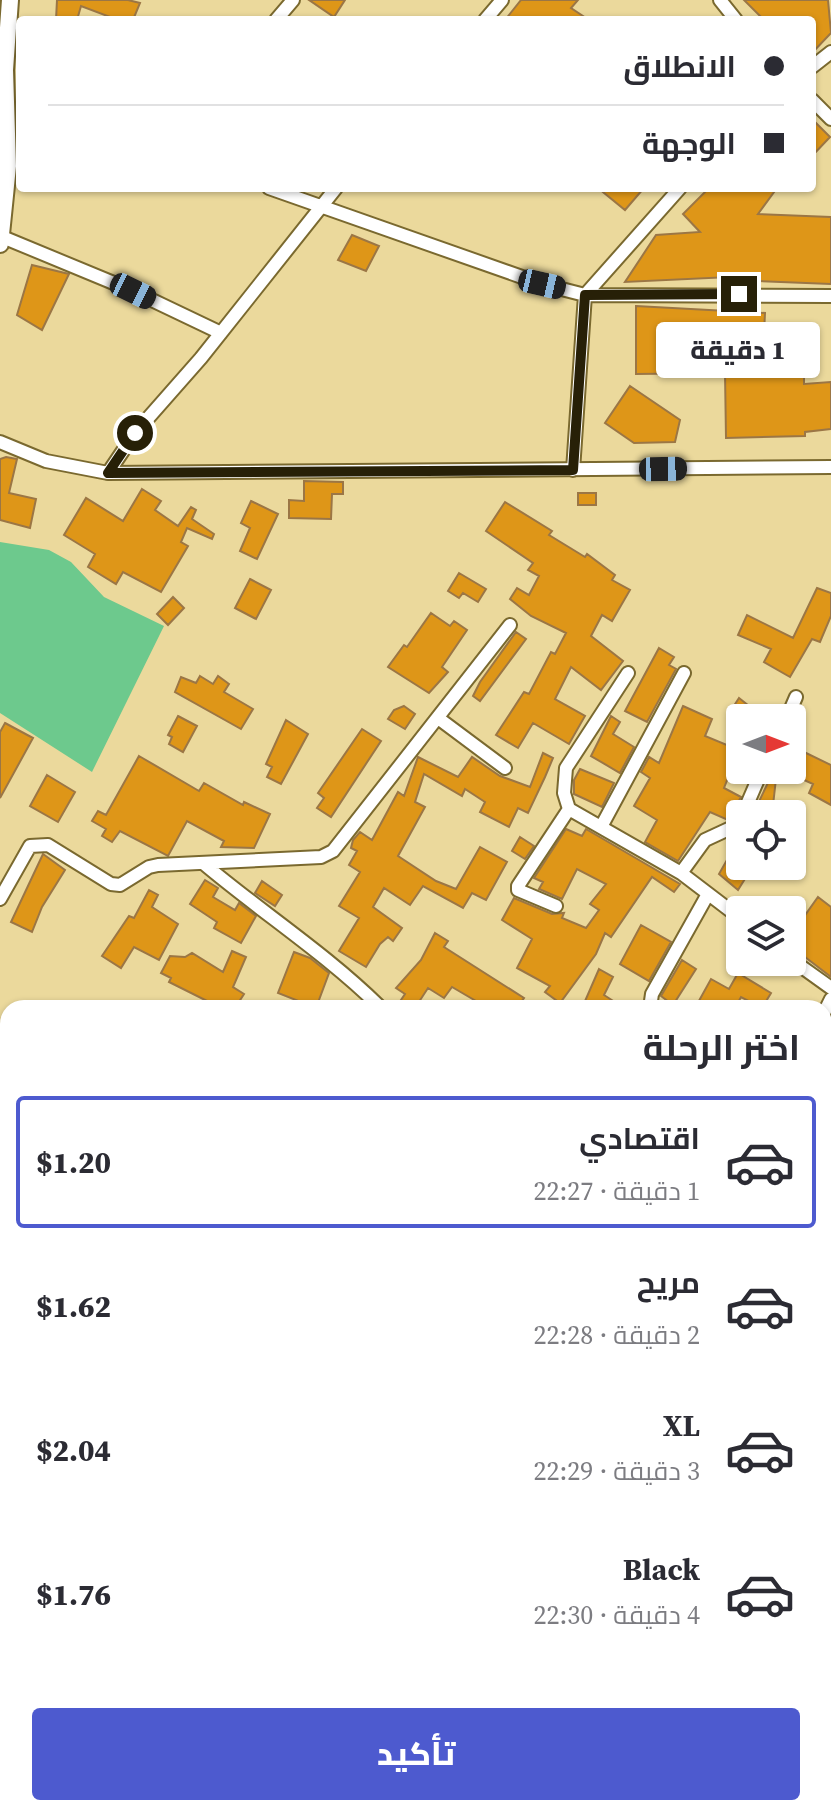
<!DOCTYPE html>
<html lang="ar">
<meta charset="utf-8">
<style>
body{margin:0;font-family:"Source Serif 4",Cairo,serif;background:#f2f2f3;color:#2b2b33;direction:rtl;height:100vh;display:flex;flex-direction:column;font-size:30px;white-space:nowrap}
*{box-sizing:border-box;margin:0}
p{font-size:26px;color:#7c7c81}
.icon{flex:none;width:44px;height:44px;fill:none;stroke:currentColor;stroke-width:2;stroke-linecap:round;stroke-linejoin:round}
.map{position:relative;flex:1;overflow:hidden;direction:ltr}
.details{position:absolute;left:0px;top:1000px;width:832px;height:816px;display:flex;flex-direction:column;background:#fff;border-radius:24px 24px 0 0;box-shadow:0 2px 6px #0004;direction:rtl}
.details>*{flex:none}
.top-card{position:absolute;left:16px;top:16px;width:800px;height:176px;border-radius:8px;box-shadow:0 2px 6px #0004;direction:rtl;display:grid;align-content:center;height:176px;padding:0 32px;background:#fff}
.needle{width:52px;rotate:90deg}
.buttons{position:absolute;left:726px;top:704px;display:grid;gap:16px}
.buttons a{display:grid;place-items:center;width:80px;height:80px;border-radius:8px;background:#fff;box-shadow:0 2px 6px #0004;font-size:40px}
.end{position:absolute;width:36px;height:36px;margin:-18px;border:10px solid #272007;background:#fff;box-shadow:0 0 0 4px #fff}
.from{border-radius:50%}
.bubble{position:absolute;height:56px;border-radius:8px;background:#fff;box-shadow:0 2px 6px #0004;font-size:26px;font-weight:800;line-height:56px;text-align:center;direction:rtl}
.car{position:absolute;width:24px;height:48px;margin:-24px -12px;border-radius:10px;box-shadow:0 0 6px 2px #0007;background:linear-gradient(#222 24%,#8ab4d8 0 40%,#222 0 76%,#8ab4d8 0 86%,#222 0)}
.top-card b{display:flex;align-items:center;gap:28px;height:76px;font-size:30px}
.top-card b+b{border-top:2px solid #e1e1e2}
.top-card i{width:20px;height:20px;background:#2b2b33}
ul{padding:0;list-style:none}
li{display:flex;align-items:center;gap:24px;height:132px;margin:0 16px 12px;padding:0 16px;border:4px solid transparent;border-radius:8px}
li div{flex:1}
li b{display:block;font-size:30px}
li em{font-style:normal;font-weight:800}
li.current{border-color:#4d5acf}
li>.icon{width:72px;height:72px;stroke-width:1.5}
h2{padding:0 32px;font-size:36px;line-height:96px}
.primary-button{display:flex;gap:16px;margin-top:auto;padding:16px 32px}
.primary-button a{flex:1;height:92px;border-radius:8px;background:#4d5acf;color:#fff;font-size:32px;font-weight:800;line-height:92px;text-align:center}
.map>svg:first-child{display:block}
.green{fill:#6dc98d}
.building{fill:#de9618;stroke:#9b7645;stroke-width:2}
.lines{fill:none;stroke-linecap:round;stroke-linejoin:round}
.minor-casing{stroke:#7a692f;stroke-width:16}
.tertiary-casing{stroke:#7a692f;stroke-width:20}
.minor{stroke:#fff;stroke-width:12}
.tertiary{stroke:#fff;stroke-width:16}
.route{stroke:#272007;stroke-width:10}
</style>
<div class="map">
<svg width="831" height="1816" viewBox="0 0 831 1816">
<rect width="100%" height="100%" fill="#ebd99c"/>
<!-- green -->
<path class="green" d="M0,542L49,550L71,562L104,597L164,626L92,772L0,713Z"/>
<!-- building -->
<path class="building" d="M57,0H128L140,3L133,20H118L81,6L77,20H56Z
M309,0H345L334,17Z
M521,0H578L571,8L589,20H505Z
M744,0H828L831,33L812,53V20H764Z
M812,119L830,137L812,156Z
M598,188H644L625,210Z
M709,188H777L758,214L831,217V284L730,280V277L625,282L656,235L700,232L683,214Z
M352,235L379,246L366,271L338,260Z
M32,265L69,274L42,330L17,315Z
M636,306L765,313L762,374L804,373V384L831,382V429L805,432V436L726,438L725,373L636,374Z
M630,386L680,420L675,442L634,443L605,423Z
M6,457L17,459L9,493L36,499L30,528L0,520V459Z
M304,481L343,482V494H332L331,519L289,518V500L304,501Z
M142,489L161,501L155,510L178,526L191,507L196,510L192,519L214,534L212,539L187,528L181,542L188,546L161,592L123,572L116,584L88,567L95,554L64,535L86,498L123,521Z
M578,493H596V505H578Z
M251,501L278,514L257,559L240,551L250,528L241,523Z
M505,502L552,531L549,535L585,557L587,554L615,575L612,580L630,590L612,621L602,615L591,636L623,661L601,690L571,667L555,699L585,716L569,744L533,723L518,748L496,735L524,692L529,694L551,652L555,654L566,633L531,616L510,599L517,588L529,595L539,576L528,570L533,563L486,531Z
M459,573L486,589L478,602L463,593L459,598L448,591Z
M250,579L271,590L256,619L235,608Z
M817,588L831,593V616L820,642L812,639L790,677L764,662L771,649L738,635L747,615L793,638Z
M173,597L184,608L168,625L157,614Z
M431,613L450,626L454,621L467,630L442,667L448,672L429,693L388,667L404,645L407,647Z
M516,632L526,639L480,701L473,696L480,682Z
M659,648L674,657L669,665L676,669L647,722L625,711Z
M200,676L213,684L218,676L229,684L224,692L253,709L241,729L175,692L181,677L196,683Z
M739,698L749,706L740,719L730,712Z
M404,706L415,714L405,729L388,719L394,710Z
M683,706L712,719L705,736L739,750L724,788L741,797L728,820L710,812L678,861L645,842L657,820L634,806L650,778L641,772L649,757L659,763Z
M178,716L197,726L183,752L169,744L172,737L168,735Z
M611,716L620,722L613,734L634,747L620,773L591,756Z
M286,720L308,734L281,784L267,777L272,767L266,764Z
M5,723L33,738L0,798V732Z
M362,729L381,741L331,817L317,808L324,798L318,793Z
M804,752L831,765V805L809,793L813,784L793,775Z
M543,753L553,758L545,777L528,813L518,808L509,827L480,812L485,802L465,789L462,796L424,774L415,802L425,807L398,856L436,881L456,889L480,847L507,862L486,900L472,893L463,908L423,886L410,905L384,888L373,907L402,928L393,941L388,937L380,944L366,967L339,951L359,918L339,906L360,872L349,865L357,851L351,848L353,840L360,832L372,840L398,792L404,796L418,757L458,777L472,757L500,776L530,787Z
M139,756L199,791L204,783L243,805L244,802L270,814L254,848L221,847L224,841L187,821L168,856L120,831L112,842L102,836L106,829L92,821L98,811L106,815Z
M580,769L614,783L602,807L574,794V780Z
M774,770H777L772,814H753Z
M47,775L75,792L58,822L30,806Z
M566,829L582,836L586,829L680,884L674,892L652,877L611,937L605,933L596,954L560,1003L545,992L550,986L517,968L532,939L502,920L514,898L552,914L564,913L562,918L586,928L599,910L590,904L606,884L577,869L562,899L539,889L543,882L534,878Z
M520,837L534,846L525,859L512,851Z
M740,837V866H753L738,890L719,874Z
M43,854L65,870L42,907L32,932L11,922Z
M205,880L218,888L213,897L235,910L239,903L256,916L241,943L214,928L217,922L190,904Z
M262,881L282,895L275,906L255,893Z
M149,890L158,895L152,907L178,924L159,960L134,947L121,968L102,956L129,916L134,918Z
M818,897L831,907V977L792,947V910L803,918Z
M641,925L671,942L649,981L620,964Z
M435,933L448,941L444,947L524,998L517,1008H488L452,987L444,998L428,988L415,1008L401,1000L405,994L396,988L421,960Z
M232,951L246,957L233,987L244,994L235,1008H221L169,982L171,978L161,973L170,956L185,957L192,953L223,972Z
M294,952L310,958L329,973L316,1008L278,993Z
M682,960L696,969L673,1005L661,996Z
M599,969L613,977L604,995L624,1008H582Z
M738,973L771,993L762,1008L741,997L735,1008H695L711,979L729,989Z"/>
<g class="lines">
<!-- minor casing -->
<g class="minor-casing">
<path id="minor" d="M720,0L736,20
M276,20L293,0
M485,20L502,0
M812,67L831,52
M812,100L831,119
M269,188L542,284L585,295L831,296
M0,236L133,291L221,333
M0,442L46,461L108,473L831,467
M573,470L585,295L680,188
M108,473L135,433L201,358L336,188
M438,718L505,768
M787,718L796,697
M569,809L564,793L566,768L628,673
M743,814L762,770
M601,827L684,673
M203,863C261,912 325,953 379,1006
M681,873L705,840L733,827L740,820
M0,899L30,846L48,845L111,884L120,885L149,867L158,865L321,857L333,851L510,625
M556,906L518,890V886L569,809L681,873L740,918
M792,960L831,988
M650,1008L652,994L708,894
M824,1013L831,999
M0,1088L8,1093
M824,1166L831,1170
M824,1384L831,1388
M824,1531L831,1518
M824,1571L831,1574
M0,1709L8,1710
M817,1808L831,1814
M96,1816L100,1808
M568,1816L570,1808"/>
</g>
<!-- tertiary casing -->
<g class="tertiary-casing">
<path id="tertiary" d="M0,244L8,166L5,70L10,0"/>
</g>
<!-- minor -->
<use href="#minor" class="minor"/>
<!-- tertiary -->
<use href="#tertiary" class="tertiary"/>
</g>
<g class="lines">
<!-- route -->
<path class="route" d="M135,433L108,473L573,470L585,295L739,294"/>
</g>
</svg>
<div class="buttons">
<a><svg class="needle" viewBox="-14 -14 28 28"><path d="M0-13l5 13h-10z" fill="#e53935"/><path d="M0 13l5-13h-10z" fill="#7c7c81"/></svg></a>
<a><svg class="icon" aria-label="locate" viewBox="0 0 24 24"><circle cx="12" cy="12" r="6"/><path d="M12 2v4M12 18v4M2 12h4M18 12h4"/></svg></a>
<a><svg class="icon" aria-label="layers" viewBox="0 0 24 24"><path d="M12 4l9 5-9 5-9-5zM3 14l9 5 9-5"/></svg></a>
</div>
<i class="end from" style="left:135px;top:433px"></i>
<i class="end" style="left:739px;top:294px"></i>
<div class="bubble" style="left:656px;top:322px;width:164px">1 دقيقة</div>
<i class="car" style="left:542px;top:284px;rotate:103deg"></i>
<i class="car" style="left:133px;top:291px;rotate:116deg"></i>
<i class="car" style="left:663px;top:469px;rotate:89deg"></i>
<div class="top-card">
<b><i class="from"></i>الانطلاق</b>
<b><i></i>الوجهة</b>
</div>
<section class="details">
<h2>اختر الرحلة</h2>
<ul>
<li class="current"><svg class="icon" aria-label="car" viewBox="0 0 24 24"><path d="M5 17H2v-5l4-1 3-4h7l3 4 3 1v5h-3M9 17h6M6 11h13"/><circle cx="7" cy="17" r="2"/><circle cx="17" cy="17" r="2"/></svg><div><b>اقتصادي</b><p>1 دقيقة · 22:27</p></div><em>$1.20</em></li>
<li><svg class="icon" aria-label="car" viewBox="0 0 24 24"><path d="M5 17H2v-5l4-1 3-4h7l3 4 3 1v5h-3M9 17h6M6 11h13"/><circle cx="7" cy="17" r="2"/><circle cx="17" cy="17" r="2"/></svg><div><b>مريح</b><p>2 دقيقة · 22:28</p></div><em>$1.62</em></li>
<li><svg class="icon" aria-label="car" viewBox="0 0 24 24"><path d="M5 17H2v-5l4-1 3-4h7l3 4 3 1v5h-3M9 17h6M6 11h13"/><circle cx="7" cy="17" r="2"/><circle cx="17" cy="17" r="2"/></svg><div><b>XL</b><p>3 دقيقة · 22:29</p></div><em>$2.04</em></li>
<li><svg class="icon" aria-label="car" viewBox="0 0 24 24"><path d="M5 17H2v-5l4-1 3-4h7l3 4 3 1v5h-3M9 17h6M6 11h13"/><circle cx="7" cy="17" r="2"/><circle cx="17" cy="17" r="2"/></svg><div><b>Black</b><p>4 دقيقة · 22:30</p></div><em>$1.76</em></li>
</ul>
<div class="primary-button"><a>تأكيد</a></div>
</section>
</div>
